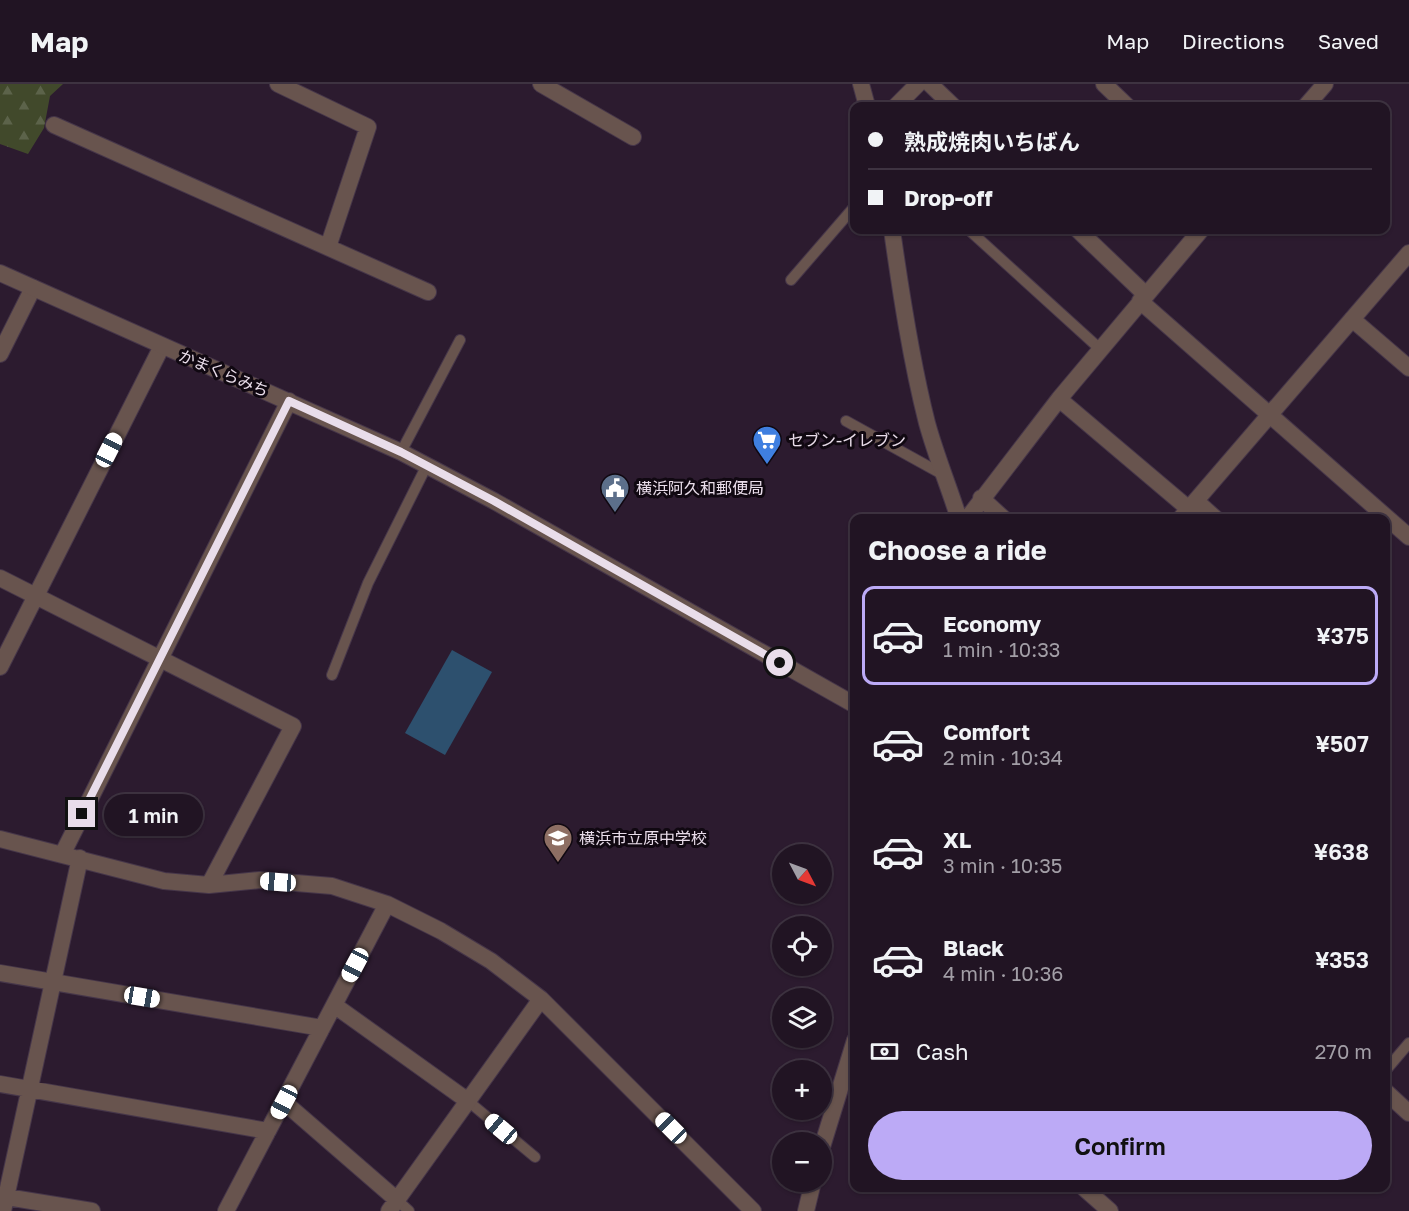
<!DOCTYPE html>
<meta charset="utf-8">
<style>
body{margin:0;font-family:"Golos Text","Noto Sans JP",sans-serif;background:#2d2130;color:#f1f3f6;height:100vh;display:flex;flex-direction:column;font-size:22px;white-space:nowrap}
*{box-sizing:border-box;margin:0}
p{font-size:20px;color:#a29ea6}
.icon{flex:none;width:33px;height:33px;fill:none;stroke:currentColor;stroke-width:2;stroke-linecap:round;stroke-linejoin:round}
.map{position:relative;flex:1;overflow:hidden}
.side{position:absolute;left:850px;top:430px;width:540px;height:678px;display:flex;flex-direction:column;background:#211423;border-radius:12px;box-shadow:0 2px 4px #0004,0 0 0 2px #3e3341}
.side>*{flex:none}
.hud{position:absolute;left:850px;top:18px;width:540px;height:132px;border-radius:12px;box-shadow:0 2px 4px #0004,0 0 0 2px #3e3341;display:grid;align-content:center;height:132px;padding:0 18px;background:#211423}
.needle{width:39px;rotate:131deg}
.fabs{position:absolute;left:772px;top:760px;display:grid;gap:12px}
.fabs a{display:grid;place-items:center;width:60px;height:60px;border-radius:50%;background:#211423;box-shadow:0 2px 4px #0004,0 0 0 2px #3e3341;font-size:30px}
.end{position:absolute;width:27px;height:27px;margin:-14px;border:8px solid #e9ddea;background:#111;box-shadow:0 0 0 3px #111}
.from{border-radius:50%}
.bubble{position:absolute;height:42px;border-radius:21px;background:#211423;box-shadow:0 2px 4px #0004,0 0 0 2px #3e3341;font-size:20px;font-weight:600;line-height:42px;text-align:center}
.car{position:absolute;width:18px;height:36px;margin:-18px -9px;border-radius:8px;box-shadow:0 0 4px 2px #0007;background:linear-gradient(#fff 24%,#345 0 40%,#fff 0 76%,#345 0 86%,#fff 0)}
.hud b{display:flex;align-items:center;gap:21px;height:57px;font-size:22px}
.hud b+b{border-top:2px solid #3e3341}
.hud i{width:15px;height:15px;background:#f1f3f6}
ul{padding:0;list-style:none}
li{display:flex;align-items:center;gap:18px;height:99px;margin:0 12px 9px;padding:0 6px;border:3px solid transparent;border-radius:12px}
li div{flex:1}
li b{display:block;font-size:22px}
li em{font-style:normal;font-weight:600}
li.on{border-color:#bcaaf6}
li>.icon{width:54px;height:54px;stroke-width:1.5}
h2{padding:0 18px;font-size:27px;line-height:72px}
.pay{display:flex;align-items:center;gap:15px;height:66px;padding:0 18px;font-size:22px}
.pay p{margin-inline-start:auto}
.primary-button{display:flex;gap:12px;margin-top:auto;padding:12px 18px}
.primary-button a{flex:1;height:69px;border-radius:36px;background:#bcaaf6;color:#111;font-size:24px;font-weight:600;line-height:69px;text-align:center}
header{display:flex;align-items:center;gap:36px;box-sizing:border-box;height:84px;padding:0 30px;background:#211423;border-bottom:2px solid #3e3341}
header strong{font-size:28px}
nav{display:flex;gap:33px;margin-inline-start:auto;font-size:21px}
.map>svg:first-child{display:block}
.forest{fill:url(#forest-firs)}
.water{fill:#2d506e}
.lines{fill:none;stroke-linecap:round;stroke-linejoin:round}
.service-casing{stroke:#463649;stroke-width:12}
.minor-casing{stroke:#463649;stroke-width:18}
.tertiary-casing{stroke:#463649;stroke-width:18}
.service{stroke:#68544e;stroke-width:10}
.minor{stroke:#68544e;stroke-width:16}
.tertiary{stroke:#68544e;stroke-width:16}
.route{stroke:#e9ddea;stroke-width:8}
.labels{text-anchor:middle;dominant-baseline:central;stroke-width:6;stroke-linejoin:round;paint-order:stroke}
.street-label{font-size:16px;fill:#e9ddea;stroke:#100811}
.poi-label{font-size:16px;fill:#e9ddea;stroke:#100811;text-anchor:start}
</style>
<header>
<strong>Map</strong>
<nav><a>Map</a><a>Directions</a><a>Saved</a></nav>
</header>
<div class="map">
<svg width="1409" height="1127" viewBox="0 0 1409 1127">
<defs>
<pattern id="forest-firs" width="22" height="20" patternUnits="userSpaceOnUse" patternTransform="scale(1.5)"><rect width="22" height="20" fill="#41492b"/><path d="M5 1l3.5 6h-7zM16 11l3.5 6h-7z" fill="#5c634a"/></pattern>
</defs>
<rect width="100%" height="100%" fill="#2c1b2f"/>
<!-- forest -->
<path class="forest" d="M0,0H63L50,12L44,44L28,70L0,60Z"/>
<!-- water -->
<path class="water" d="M452,566L492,588L445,671L405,649Z"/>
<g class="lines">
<!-- service casing -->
<g class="service-casing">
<path id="service" d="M969,146L1100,265
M791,196L855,122
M846,337L942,390
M401,368L460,256
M332,591L368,499L427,381
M1386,986L1409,959
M468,1017L535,1073
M397,1116L409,1127"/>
</g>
<!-- minor casing -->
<g class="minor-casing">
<path id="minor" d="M278,0L368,43L328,163
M541,0L633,53
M861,0L867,22
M930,0L953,22
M1104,0L1127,22
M896,22L918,0
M1306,22L1325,0
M54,41L428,208
M892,146C901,210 911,276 927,339C936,372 949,403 959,435
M1078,146L1146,211
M1140,217L1409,453
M1352,235L1409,284
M0,270L33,204
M1059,315L1189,425
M981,414L1004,435
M1196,417L1216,435
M967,435L1059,315L1201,146
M1180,435L1409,169
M0,494L293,642L209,801
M0,583L162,262
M0,755L164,797L209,801L260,796L332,802L387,820L441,847L491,877L541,915L753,1127
M63,769L289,317
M0,889L322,944
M334,921L468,1017
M0,1000L268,1047
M284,1018L397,1116
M822,1063L855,956
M1084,1104L1110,1127
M0,1112L92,1127
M3,1127L80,774
M226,1127L387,820
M389,1127L541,915
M806,1127L813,1098"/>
</g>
<!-- tertiary casing -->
<g class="tertiary-casing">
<path id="tertiary" d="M0,189L401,368L494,417L855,621
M1386,1008L1409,1029"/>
</g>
<!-- service -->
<use href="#service" class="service"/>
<!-- minor -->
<use href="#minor" class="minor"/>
<!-- tertiary -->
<use href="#tertiary" class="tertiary"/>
</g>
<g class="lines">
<!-- route -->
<path class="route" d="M82,730L289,317L401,368L494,417L780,579"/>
</g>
<!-- icons -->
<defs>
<g id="supermarket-pin" transform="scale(1.5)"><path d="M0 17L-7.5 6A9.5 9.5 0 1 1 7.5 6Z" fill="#3f7fe0" stroke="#100811"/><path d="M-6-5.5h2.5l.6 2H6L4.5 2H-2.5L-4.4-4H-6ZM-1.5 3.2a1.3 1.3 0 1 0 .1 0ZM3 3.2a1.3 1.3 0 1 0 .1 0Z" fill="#fff"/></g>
<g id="civic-pin" transform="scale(1.5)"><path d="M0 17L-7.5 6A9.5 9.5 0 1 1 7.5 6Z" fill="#5c6f8a" stroke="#100811"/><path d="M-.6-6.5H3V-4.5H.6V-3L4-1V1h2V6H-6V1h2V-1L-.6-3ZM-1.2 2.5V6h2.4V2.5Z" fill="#fff"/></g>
<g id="school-pin" transform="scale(1.5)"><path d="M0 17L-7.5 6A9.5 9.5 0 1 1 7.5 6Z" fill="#8d6e63" stroke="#100811"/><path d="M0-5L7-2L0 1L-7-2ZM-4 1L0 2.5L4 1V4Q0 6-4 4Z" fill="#fff"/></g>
</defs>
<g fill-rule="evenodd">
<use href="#supermarket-pin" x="767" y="356"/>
<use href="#civic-pin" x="615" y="404"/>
<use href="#school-pin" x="558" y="754"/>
</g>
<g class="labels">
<!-- street labels -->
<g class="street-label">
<text transform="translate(224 289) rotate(23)">かまくらみち</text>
</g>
<!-- poi labels -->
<g class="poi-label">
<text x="788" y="356">セブン-イレブン</text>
<text x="636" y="404">横浜阿久和郵便局</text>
<text x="579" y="754">横浜市立原中学校</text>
</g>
</g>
</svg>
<div class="fabs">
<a><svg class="needle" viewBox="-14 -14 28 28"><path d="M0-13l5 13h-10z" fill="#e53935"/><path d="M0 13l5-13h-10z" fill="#a29ea6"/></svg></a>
<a><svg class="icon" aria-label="locate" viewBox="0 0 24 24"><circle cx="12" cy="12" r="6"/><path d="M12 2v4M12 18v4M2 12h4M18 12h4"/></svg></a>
<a><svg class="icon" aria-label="layers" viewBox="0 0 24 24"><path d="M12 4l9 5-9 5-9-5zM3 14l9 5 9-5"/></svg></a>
<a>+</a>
<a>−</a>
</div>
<i class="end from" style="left:780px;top:579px"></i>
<i class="end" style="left:82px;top:730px"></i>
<div class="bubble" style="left:104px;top:710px;width:99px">1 min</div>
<i class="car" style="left:109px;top:366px;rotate:27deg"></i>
<i class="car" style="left:278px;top:798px;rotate:274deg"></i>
<i class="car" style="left:355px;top:881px;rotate:208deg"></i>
<i class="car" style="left:142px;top:913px;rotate:100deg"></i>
<i class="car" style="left:284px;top:1018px;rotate:208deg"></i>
<i class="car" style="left:671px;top:1044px;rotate:315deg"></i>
<i class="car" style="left:501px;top:1045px;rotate:310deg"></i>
<div class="hud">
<b><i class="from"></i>熟成焼肉いちばん</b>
<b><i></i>Drop-off</b>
</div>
<section class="side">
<h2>Choose a ride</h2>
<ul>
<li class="on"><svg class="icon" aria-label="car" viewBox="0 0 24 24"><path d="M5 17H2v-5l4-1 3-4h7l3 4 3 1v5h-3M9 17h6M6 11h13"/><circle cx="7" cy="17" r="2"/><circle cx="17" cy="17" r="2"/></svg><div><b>Economy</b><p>1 min · 10:33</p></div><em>¥375</em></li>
<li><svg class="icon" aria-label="car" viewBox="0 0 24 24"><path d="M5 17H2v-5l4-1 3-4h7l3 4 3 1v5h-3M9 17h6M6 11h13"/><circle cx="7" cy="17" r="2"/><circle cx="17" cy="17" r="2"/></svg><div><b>Comfort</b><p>2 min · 10:34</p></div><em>¥507</em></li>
<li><svg class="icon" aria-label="car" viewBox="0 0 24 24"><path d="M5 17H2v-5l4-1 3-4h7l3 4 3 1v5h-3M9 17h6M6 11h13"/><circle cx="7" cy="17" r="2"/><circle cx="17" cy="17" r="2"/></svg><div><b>XL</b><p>3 min · 10:35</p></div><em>¥638</em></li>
<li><svg class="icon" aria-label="car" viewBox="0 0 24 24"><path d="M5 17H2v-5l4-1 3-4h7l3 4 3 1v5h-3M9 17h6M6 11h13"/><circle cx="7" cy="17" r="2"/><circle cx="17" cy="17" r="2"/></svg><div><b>Black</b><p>4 min · 10:36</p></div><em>¥353</em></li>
</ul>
<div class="pay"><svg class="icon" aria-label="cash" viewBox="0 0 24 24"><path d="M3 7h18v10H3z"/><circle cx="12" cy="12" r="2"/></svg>Cash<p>270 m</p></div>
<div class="primary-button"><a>Confirm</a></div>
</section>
</div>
